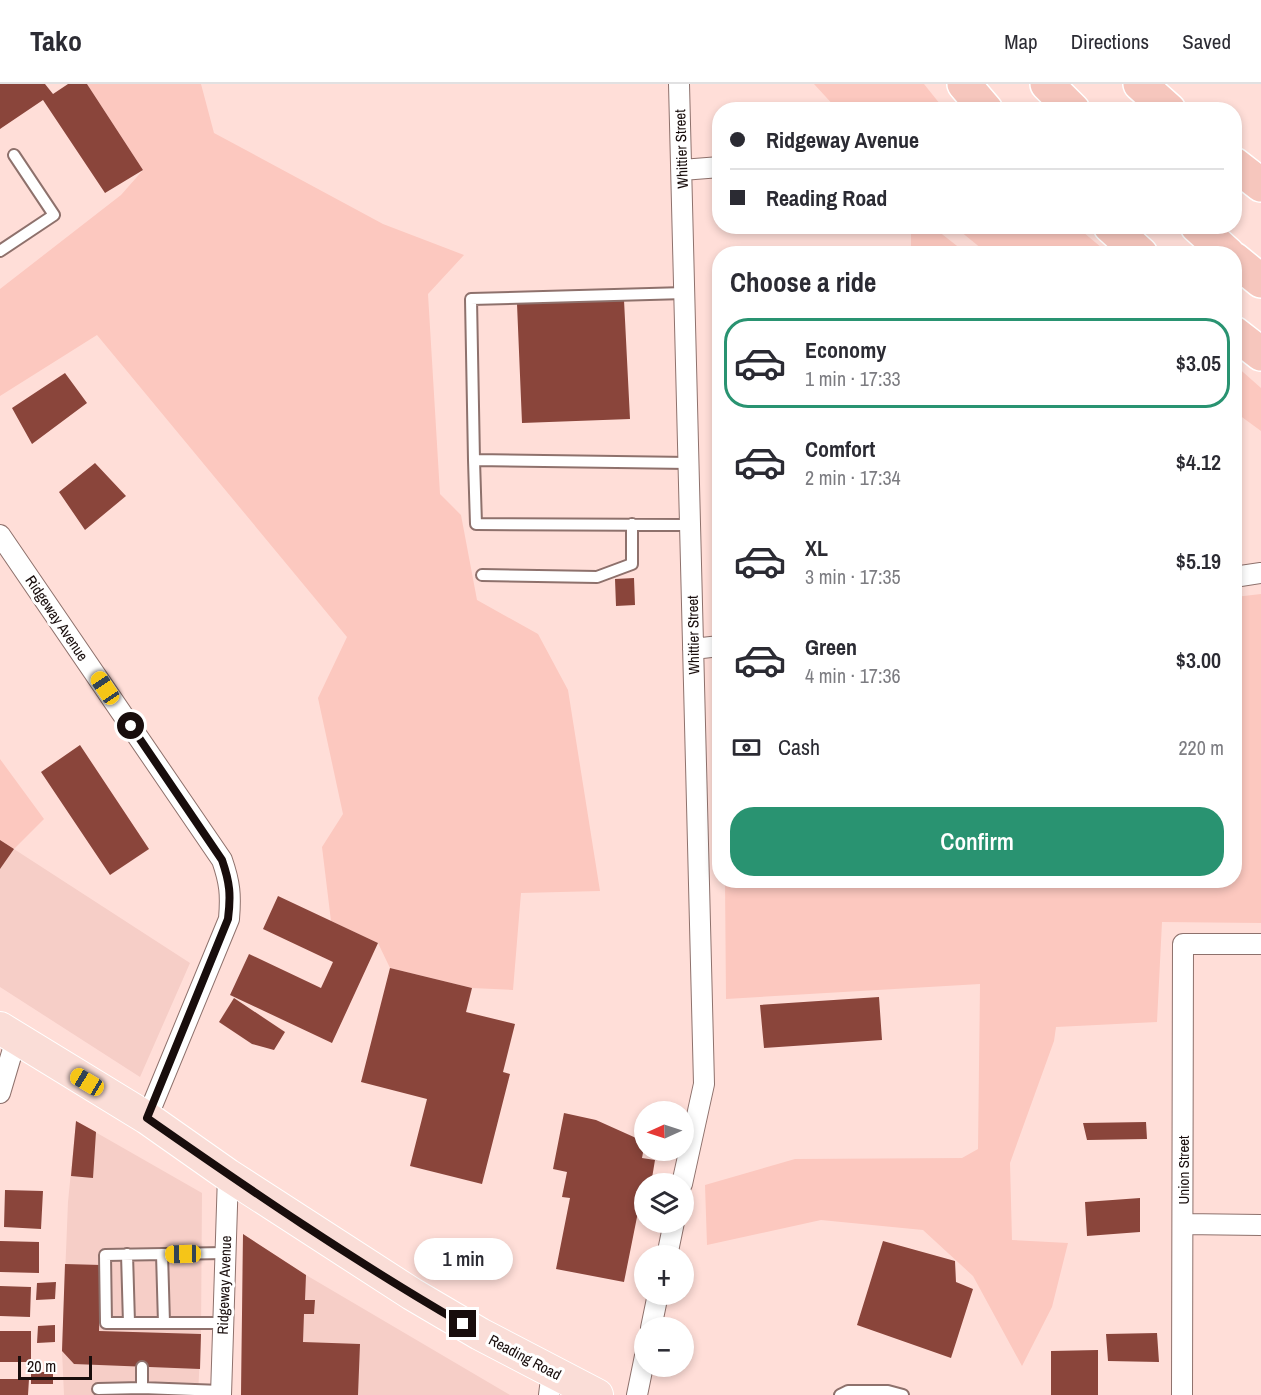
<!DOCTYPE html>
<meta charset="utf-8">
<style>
body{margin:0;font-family:"Archivo Narrow",sans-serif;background:#f2f2f3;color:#2b2b33;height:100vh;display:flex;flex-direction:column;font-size:22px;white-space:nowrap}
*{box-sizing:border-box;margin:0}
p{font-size:20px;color:#7c7c81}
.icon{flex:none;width:33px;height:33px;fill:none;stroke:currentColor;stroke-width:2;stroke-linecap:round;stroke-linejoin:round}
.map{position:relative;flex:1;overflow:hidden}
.panel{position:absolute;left:712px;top:162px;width:530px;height:642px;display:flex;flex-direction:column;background:#fff;border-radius:24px;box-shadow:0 3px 9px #0003}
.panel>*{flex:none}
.guide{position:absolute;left:712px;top:18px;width:530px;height:132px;border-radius:24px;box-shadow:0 3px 9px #0003;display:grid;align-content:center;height:132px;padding:0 18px;background:#fff}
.needle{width:39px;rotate:267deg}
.buttons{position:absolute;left:634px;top:1017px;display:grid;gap:12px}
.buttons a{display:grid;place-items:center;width:60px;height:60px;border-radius:50%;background:#fff;box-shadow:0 3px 9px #0003;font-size:30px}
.scale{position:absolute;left:18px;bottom:15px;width:74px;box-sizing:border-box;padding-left:6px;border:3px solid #180d0c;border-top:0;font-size:16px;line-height:21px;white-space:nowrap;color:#180d0c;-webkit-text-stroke:4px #fff;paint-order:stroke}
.end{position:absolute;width:27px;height:27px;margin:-14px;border:8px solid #180d0c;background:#fff;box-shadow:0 0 0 3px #fff}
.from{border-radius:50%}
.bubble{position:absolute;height:42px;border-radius:21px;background:#fff;box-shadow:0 3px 9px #0003;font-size:20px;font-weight:600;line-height:42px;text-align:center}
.car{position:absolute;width:18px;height:36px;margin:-18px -9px;border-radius:8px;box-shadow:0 0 4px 2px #0007;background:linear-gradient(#f5c518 24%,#345 0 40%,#f5c518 0 76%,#345 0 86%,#f5c518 0)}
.guide b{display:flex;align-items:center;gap:21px;height:57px;font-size:22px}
.guide b+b{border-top:2px solid #e1e1e2}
.guide i{width:15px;height:15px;background:#2b2b33}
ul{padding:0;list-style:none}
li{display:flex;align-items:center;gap:18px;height:90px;margin:0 12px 9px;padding:0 6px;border:3px solid transparent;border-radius:24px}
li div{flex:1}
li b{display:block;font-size:22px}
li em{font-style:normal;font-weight:600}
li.active{border-color:#299371}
li>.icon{width:54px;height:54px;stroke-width:1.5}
h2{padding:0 18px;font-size:27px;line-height:72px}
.pay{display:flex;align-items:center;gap:15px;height:66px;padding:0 18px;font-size:22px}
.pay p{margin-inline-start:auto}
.primary-button{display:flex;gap:12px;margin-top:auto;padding:12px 18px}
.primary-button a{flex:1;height:69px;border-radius:24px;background:#299371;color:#fff;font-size:24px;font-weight:600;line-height:69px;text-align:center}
header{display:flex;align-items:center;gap:36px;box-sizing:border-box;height:84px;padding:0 30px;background:#fff;border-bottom:2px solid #e1e1e2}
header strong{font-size:28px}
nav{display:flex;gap:33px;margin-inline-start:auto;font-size:21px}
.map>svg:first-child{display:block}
.built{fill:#f6cec7}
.green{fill:#fcc8bf}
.building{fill:#8a453b}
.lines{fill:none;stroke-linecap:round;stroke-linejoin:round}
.service-casing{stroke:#8e716c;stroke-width:14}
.minor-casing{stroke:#8e716c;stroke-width:22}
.primary-casing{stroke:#fff;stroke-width:34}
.motorway-casing{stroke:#fff;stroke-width:36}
.service{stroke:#fff;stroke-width:10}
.minor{stroke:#fff;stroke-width:20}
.primary{stroke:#faddd7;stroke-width:32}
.motorway{stroke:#f6c6bd;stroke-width:33}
.route{stroke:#180d0c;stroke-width:8}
.labels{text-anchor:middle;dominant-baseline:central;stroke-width:6;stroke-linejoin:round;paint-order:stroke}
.street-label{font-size:15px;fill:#180d0c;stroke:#fff}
</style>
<header>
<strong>Tako</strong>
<nav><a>Map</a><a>Directions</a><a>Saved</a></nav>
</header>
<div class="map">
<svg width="1261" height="1311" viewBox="0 0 1261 1311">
<rect width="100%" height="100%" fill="#ffded8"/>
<!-- built -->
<path class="built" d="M0,756L190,879L140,993L0,903Z
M76,1037L202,1109L201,1250L198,1311H64L62,1267L68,1118Z
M243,1150L306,1191L510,1311H241Z"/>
<!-- green -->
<path class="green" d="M87,0H201L214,49L383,140L464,171L428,210L440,410L461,431L477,516L538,550L568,606L600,807L521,809L513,906L472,904L390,884L378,859L331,837L322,763L343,730L318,614L347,553L97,251L0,312V205L121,111L143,86Z
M814,0H924L944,25H837Z
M911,143H933L966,169H911Z
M955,143H1077L1108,169H987Z
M1235,281L1261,304V347L1235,328Z
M1261,510V839L1162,838L1157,938L1056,943L1054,957L1010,1079L1012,1156L1068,1159L1052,1223L1022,1282L973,1192L923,1146L821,1136L707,1161L705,1101L795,1075L962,1074L978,1065L980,900L726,915L725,797L1234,796L1235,513Z
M0,675L44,735L14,765L0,756Z"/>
<!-- building -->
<path class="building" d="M0,0H45L53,10L68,0H87L143,86L105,109L43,16L0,45Z
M624,216L630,335L522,339L517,220Z
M65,289L87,319L32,360L12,324Z
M95,379L126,412L85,446L59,408Z
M634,494L635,521L616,522L615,495Z
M80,661L149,765L110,791L41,688Z
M0,756L14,765L0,785Z
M278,812L378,859L332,959L230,911L249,870L321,904L333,878L263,845Z
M390,884L472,904L466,928L515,940L503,988L510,990L482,1100L410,1082L427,1015L361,998Z
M879,913L882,956L764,964L760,921Z
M234,914L285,948L274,966L252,960L219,938Z
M564,1029L596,1036L645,1058L642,1074L655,1076L651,1100H645V1130L638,1128L624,1198L556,1185L570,1114L562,1113L567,1088L553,1085Z
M76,1037L96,1048L93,1094L71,1092Z
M1146,1038L1147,1055L1087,1056L1083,1039Z
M5,1106L43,1107L41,1145L4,1143Z
M1140,1114V1148L1087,1152L1085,1118Z
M243,1150L306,1191L305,1216H315L314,1230H304L303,1258L360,1260L358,1311H241Z
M0,1157L39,1158V1189L0,1188Z
M883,1157L955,1177L956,1198L973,1205L951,1274L857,1241Z
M65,1180L101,1181L99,1247L201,1250L200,1285L74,1280L62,1267Z
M56,1198L55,1215L36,1216L37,1199Z
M0,1202L31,1203L30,1233L0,1232Z
M55,1241V1258L37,1259L38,1242Z
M0,1247H31V1278H0Z
M1157,1249L1159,1278L1108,1277L1106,1250Z
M1098,1266V1311H1051V1267Z
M31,1288H53V1300H31Z
M0,1295H29L28,1311H0Z"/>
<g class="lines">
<!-- service casing -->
<g class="service-casing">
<path id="service" d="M0,167L54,131L14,71
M474,376L471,215L685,209
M689,379L474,376L476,440L690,441
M482,491L597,493L632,480V440
M127,1170L129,1239
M162,1170L164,1239
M223,1239H106L105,1171L225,1169
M142,1304V1283
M98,1305L142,1304L221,1307
M840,1311L848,1307H888L903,1311"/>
</g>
<!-- minor casing -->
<g class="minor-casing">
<path id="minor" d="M679,0L704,1000L682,1100
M682,86L720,83
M0,451L222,776C230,799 231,811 229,835L147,1034
M1234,493L1261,489
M693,565L720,562
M0,1009L16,955
M1183,1140L1261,1141
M667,1172L674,1138
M651,1244L658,1210
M221,1311L228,1091
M549,1311L552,1287
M637,1311L645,1272
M1182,1311L1183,860H1261"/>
</g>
<!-- primary casing -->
<g class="primary-casing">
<path id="primary" d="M0,944L147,1034L228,1091L412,1210L480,1250L597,1311"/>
</g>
<!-- motorway casing -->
<g class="motorway-casing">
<path id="motorway" d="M964,0L986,26
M1047,0L1073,26
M1140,0L1169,26
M1234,80L1261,101
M1110,142L1141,170
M1197,142L1228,170
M1234,175L1261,197
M1234,249L1261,270"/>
</g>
<!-- service -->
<use href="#service" class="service"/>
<!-- minor -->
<use href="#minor" class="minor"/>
<!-- primary -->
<use href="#primary" class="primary"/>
<!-- motorway -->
<use href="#motorway" class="motorway"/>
</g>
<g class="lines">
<!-- route -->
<path class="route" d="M131,642L222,776C230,799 231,811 228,835L147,1034C250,1106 354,1177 463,1240"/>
</g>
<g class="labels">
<!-- street labels -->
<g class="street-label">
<text transform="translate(681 65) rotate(-92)">Whittier Street</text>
<text transform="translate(57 534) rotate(56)">Ridgeway Avenue</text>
<text transform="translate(693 551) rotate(-91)">Whittier Street</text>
<text transform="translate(1183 1086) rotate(-90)">Union Street</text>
<text transform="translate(224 1201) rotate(-88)">Ridgeway Avenue</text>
<text transform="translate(525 1273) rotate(28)">Reading Road</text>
</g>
</g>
</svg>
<div class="buttons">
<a><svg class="needle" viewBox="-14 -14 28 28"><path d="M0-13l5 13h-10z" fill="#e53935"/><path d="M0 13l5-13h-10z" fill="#7c7c81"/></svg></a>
<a><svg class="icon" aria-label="layers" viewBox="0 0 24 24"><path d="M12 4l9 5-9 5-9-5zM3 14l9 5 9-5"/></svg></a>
<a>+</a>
<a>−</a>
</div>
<div class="scale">20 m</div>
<i class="end from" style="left:131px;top:642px"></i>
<i class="end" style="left:463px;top:1240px"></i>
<div class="bubble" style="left:414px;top:1154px;width:99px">1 min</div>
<i class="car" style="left:105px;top:604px;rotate:326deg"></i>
<i class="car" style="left:87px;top:998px;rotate:301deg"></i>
<i class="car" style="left:183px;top:1170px;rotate:269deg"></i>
<div class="guide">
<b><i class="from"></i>Ridgeway Avenue</b>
<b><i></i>Reading Road</b>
</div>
<section class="panel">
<h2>Choose a ride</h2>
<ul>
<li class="active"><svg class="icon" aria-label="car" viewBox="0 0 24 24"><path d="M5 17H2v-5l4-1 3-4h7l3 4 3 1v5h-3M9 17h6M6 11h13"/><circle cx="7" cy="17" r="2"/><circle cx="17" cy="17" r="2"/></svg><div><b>Economy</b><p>1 min · 17:33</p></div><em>$3.05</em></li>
<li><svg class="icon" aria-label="car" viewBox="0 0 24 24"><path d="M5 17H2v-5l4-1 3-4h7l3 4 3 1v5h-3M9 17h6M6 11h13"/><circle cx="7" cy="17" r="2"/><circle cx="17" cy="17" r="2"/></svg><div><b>Comfort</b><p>2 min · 17:34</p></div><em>$4.12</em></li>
<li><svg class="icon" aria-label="car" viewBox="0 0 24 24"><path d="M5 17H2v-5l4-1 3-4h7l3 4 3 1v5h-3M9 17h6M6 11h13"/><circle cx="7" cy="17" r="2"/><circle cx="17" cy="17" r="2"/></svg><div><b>XL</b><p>3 min · 17:35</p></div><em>$5.19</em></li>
<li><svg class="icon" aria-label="car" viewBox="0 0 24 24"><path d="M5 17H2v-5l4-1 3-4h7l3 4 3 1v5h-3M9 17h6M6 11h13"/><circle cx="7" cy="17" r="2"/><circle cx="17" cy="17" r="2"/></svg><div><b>Green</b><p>4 min · 17:36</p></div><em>$3.00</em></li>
</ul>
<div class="pay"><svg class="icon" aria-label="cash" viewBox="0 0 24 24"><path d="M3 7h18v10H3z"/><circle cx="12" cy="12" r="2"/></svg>Cash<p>220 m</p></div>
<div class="primary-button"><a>Confirm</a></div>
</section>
</div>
